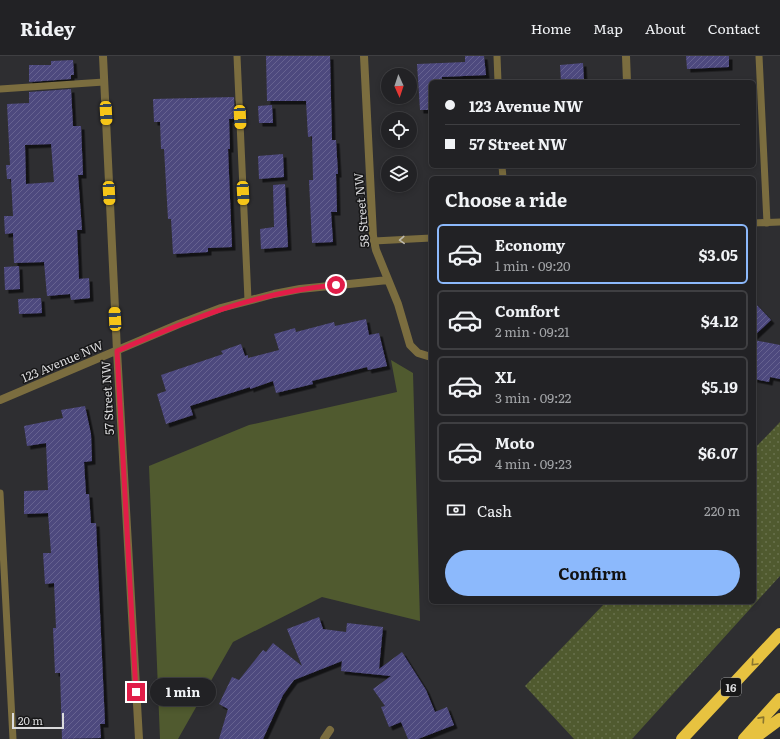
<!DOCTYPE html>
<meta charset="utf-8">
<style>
body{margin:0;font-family:Literata,serif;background:#2e2f32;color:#f1f3f6;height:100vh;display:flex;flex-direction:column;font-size:15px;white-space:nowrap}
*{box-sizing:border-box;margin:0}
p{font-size:13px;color:#a2a4a7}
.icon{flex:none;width:22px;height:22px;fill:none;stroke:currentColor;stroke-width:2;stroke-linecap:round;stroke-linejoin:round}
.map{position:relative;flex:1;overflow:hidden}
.sheet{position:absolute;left:429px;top:120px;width:327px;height:428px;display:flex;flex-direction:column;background:#222225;border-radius:6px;box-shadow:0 2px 6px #0003,0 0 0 1px #3f3f42}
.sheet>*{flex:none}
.hud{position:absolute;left:429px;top:24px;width:327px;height:88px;border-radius:6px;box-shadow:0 2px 6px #0003,0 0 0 1px #3f3f42;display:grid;align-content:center;height:88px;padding:0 16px;background:#222225}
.needle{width:26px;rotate:177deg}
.buttons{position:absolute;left:381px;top:12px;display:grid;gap:8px}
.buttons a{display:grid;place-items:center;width:36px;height:36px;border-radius:50%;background:#222225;box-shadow:0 2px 6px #0003,0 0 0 1px #3f3f42;font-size:20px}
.scale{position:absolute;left:12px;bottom:10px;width:52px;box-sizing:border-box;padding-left:4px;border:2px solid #dadadc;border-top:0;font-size:11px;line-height:14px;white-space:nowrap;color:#dadadc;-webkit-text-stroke:3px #171718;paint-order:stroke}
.end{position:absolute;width:18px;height:18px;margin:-9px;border:5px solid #e11d48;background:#fff;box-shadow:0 0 0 2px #fff}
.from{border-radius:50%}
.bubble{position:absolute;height:28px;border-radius:14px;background:#222225;box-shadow:0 2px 6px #0003,0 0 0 1px #3f3f42;font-size:13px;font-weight:700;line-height:28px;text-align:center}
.car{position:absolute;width:12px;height:24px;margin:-12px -6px;border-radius:5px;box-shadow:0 0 3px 1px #0007;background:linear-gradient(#f5c518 24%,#345 0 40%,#f5c518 0 76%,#345 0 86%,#f5c518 0)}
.hud b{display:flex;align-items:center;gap:14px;height:38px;font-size:15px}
.hud b+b{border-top:1px solid #3f3f42}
.hud i{width:10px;height:10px;background:#f1f3f6}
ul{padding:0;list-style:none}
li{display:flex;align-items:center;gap:12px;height:60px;margin:0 8px 6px;padding:0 8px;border:2px solid #3f3f42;border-radius:6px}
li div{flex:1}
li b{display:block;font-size:15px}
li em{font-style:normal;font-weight:700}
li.active{border-color:#8cb9fc}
li>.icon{width:36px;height:36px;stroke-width:1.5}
h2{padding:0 16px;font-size:18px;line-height:48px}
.pay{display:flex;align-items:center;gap:10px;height:44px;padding:0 16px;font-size:15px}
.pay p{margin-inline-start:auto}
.cta{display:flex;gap:8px;margin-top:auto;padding:8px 16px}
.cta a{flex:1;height:46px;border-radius:24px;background:#8cb9fc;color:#111;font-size:16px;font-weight:700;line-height:46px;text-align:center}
header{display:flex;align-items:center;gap:24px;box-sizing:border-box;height:56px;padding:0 20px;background:#222225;border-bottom:1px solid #3f3f42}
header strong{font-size:19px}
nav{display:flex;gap:22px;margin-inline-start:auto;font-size:14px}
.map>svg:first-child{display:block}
.grass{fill:url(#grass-dots)}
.park{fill:#505a2f}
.building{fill:url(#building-hatch);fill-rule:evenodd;filter:url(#shadow)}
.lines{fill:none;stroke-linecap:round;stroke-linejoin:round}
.lane{stroke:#7b6d3f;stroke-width:7}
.street{stroke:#7b6d3f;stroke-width:8}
.highway{stroke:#e7c240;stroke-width:12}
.oneway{stroke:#beb9ad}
.oneway2{stroke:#89752e}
.route{stroke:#e11d48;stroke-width:5}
.labels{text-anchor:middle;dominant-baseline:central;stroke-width:3;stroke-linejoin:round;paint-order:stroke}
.shield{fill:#171718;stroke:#a0a0a1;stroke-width:1}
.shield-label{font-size:11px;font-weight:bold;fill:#dadadc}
.street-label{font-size:12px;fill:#dadadc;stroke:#171718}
</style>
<header>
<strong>Ridey</strong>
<nav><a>Home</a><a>Map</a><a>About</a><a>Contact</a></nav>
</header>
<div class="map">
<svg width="780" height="683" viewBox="0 0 780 683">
<defs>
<pattern id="grass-dots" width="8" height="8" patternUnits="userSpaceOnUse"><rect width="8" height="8" fill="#505a2f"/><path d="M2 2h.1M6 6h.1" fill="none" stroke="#69714d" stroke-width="1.8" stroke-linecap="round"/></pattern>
<pattern id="building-hatch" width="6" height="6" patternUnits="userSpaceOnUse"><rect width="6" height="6" fill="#4d487e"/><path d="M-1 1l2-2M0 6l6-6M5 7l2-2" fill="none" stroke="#666290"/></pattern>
<filter id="shadow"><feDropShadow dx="3.5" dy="3.5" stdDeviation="0" flood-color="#0009"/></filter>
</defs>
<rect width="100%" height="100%" fill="#2e2e31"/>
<!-- grass -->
<path class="grass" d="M780,366V520L632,683H574L525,630L606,546H754V393Z"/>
<!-- park -->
<path class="park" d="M391,304L413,317L420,565L322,541L233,586L178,683H160L149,410L249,369L397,336Z"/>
<!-- building -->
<path class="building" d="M266,0H330L332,84H336L338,118H336L337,156H331L333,186L312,187L309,124H313L312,80L308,81L306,45H267Z
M465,0H484L486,19L442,21V26H431V54H420L417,8L465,6Z
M686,0H729V11L687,13Z
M73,4L74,19H71V23L29,26V9H51V5Z
M583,7L584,26H561L560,9Z
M71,33L73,70H81L83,119H78L82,174H77L79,223L89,222L90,242L71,244L70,238L47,240L44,206L14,207L13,177L5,178L4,160H13L11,123H7L6,109H10L7,48L29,47V36ZM51,88L54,126L26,128L25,89Z
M234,41L235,63H229L230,93H228L232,191L208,192V196L173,198L171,163H168L164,93H161L160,66H154L153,43Z
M272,49L273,67H259L258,50Z
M283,98L284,121L259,123L258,100Z
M285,128L288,191L261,193L260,173L274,171L273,129Z
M19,210L20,233L5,234L4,211Z
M41,242L42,257L19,258L18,243Z
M754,246L771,264L754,280Z
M366,263L369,279L379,277L387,310L368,314L367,311L312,325L313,328L276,337L273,325L250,333V331L190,350L193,359L166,368L157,338L166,335L161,319L223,298L221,295L241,288L245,300L248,299V302L279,294L274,278L295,272L296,276L334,266L335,270Z
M754,284L780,289V323L770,321L769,326L754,323Z
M85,350L91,378L92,405L84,406L86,438H89L91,467H96L105,668H100L101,682L62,683L60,617H55L53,572H56L54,527L45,528L43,497H51L48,457L24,458V435L48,434L46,387L27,390L24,370L63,362L61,354Z
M319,561L323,573L346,576L347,567L383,571L379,613L402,596L426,634L435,656L447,651L454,669L418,683H408L401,666L389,671L381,651L385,650L373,633L391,620L341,615L342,605L294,624L283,639L263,683H219L228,653L219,648L232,621L239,624L263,594L266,596L273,587L302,610L287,573Z"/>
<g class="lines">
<!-- lane -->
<path class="lane" d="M237,0L248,244
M497,0L498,26
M759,0L767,167
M0,33L104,26
M502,110L503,122
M754,167L780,166
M374,185L431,182
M0,437L13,683"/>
<!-- street -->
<path class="street" d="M103,0L117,295L139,683
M364,0L373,180L376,194L398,248L410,289L418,297L431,301
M626,0L627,26
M0,344L179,268L221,252L274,238L300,233L388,224
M324,683L330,674"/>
<!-- highway -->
<path class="highway" d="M682,683L780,578
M744,683L780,643
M753,683L780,663"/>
</g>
<!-- one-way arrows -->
<defs><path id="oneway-chevron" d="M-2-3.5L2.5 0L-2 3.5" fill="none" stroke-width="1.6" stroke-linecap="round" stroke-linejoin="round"/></defs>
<use class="oneway" href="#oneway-chevron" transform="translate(402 184) rotate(177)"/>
<g class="oneway2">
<use href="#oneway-chevron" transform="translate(754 607) rotate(133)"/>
<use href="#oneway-chevron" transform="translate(762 663) rotate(-48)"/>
</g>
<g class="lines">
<!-- route -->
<path class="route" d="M136,636L117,295C193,262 253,237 336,229"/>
</g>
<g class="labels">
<!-- shield labels -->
<rect class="shield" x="721" y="622" width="20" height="18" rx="3"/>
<g class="shield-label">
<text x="731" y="631">16</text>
</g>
<!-- street labels -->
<g class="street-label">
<text transform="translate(361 154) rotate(-95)">58 Street NW</text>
<text transform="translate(62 305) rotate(-23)">123 Avenue NW</text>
<text transform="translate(107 342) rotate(-93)">57 Street NW</text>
</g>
</g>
</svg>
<div class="buttons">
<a><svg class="needle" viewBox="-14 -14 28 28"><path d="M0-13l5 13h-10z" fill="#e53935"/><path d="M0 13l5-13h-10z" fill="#a2a4a7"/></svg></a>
<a><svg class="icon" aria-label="locate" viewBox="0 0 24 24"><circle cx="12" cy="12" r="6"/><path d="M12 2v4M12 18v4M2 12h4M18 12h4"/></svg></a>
<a><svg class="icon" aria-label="layers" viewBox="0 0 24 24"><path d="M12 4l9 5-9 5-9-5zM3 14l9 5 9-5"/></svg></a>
</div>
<div class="scale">20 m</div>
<i class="end from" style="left:336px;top:229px"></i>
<i class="end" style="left:136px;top:636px"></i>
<div class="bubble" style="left:150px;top:622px;width:66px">1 min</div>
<i class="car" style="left:106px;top:57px;rotate:177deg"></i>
<i class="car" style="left:240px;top:61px;rotate:177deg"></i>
<i class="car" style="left:109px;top:137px;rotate:177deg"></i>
<i class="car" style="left:243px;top:137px;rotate:177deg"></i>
<i class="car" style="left:115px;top:263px;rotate:357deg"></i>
<div class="hud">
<b><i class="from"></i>123 Avenue NW</b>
<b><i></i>57 Street NW</b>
</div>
<section class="sheet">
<h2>Choose a ride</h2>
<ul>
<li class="active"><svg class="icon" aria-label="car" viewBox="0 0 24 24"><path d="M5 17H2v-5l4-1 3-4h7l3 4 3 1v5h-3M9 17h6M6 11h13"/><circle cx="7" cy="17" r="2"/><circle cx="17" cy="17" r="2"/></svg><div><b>Economy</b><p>1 min · 09:20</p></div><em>$3.05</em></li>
<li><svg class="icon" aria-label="car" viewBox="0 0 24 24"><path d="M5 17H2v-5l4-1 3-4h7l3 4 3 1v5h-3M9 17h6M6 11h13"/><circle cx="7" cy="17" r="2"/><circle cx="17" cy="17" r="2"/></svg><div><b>Comfort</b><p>2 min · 09:21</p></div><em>$4.12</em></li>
<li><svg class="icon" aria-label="car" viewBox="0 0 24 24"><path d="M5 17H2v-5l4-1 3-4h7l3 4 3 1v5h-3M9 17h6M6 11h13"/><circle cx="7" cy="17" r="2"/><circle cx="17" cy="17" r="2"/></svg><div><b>XL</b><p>3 min · 09:22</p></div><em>$5.19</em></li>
<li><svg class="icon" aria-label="car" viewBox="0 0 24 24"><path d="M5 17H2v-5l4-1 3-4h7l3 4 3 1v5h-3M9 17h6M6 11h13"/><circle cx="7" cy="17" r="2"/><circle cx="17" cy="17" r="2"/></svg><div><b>Moto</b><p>4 min · 09:23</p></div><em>$6.07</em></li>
</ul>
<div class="pay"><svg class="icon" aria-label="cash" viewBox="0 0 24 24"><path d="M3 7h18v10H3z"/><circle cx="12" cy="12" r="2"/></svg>Cash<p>220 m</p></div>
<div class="cta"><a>Confirm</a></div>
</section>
</div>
